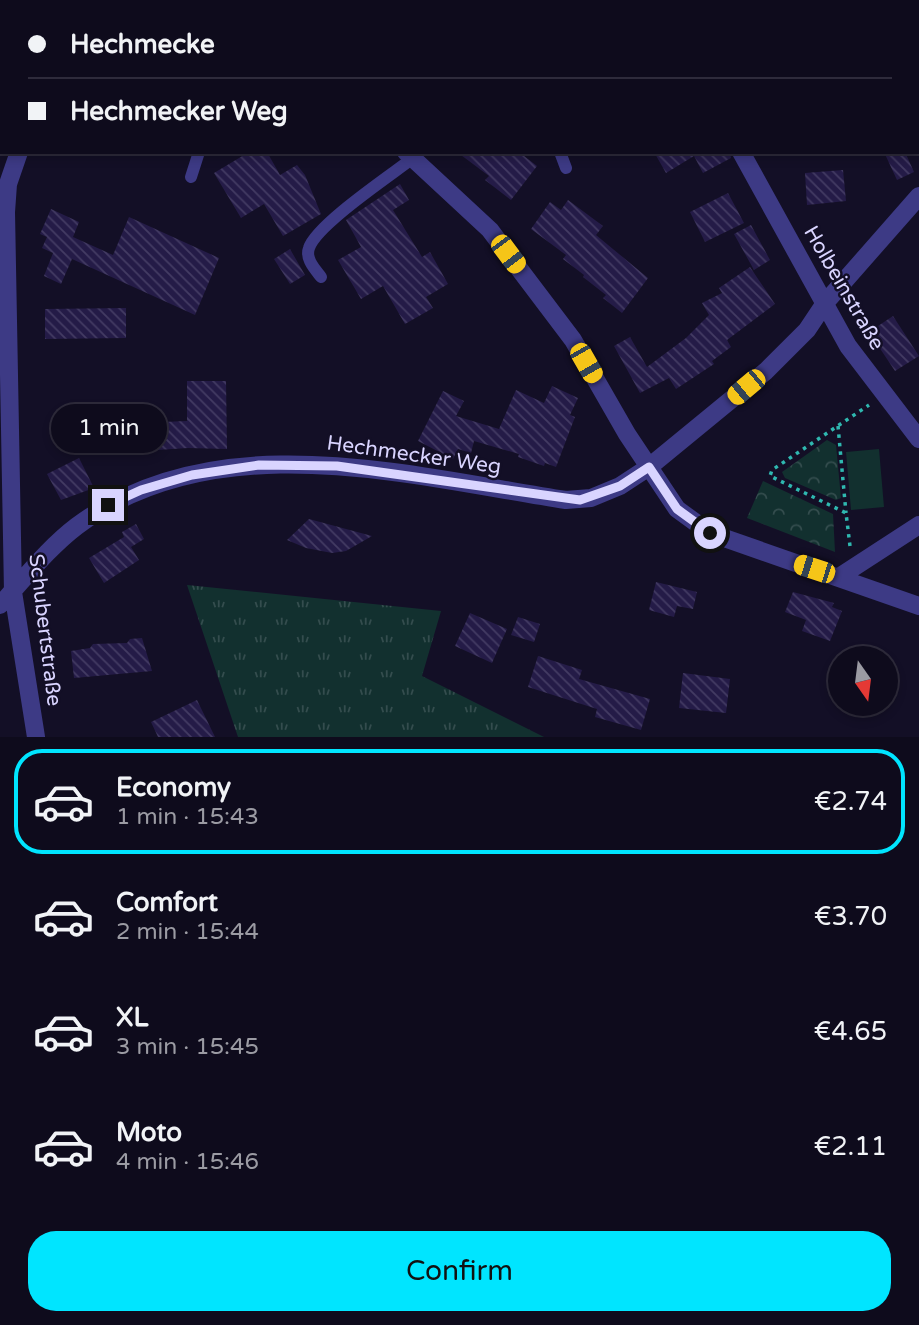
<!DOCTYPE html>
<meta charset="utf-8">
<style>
body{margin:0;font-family:"Varela Round",sans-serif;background:#171425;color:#f1f3f6;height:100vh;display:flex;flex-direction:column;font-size:26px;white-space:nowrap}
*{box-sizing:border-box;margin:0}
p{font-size:23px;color:#9b9ba3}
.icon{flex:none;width:38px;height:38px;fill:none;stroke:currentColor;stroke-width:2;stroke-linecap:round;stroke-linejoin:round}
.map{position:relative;height:737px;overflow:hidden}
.side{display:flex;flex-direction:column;background:#0e0b1c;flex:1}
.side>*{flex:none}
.guide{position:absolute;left:0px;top:0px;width:920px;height:154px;box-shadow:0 4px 10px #0003,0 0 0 2px #2e2b3b;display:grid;align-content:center;height:154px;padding:0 28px;background:#0e0b1c}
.needle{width:46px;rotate:166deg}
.controls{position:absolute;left:828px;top:646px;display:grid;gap:14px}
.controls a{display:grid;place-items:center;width:70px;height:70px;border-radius:50%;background:#0e0b1c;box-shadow:0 4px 10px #0003,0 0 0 2px #2e2b3b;font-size:35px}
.end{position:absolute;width:32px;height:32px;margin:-16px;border:9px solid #d9d4ff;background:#111;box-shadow:0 0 0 4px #111}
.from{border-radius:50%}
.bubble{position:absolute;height:49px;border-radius:24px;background:#0e0b1c;box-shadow:0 4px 10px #0003,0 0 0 2px #2e2b3b;font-size:23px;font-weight:600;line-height:49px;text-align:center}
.car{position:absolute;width:21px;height:42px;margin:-21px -10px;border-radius:9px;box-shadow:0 0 5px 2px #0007;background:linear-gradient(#f5c518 24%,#345 0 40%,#f5c518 0 76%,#345 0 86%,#f5c518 0)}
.guide b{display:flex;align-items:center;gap:24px;height:66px;font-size:26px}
.guide b+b{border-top:2px solid #2e2b3b}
.guide i{width:18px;height:18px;background:#f1f3f6}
ul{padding:12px 0 0;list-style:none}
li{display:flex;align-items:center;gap:21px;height:105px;margin:0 14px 10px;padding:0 14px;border:4px solid transparent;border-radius:28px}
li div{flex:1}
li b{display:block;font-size:26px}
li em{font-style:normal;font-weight:600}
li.on{border-color:#00e5ff}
li>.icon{width:63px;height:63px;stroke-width:1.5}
.action{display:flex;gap:14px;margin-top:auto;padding:14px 28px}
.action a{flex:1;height:80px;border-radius:28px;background:#00e5ff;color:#111;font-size:28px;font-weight:600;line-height:80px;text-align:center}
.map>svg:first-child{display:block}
.grass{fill:url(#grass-tufts)}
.forest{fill:url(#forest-crowns)}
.pitch{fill:#12302f}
.building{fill:url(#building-back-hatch)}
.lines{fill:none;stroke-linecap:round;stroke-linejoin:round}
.path{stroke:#2fb8b0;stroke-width:3.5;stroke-dasharray:3.5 5;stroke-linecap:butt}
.lane{stroke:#3d3a85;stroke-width:12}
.street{stroke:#3d3a85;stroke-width:18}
.route{stroke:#d9d4ff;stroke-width:9}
.labels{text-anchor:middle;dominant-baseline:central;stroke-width:5;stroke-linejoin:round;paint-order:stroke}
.street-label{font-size:21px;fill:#d9d4ff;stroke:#130f26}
</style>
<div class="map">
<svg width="919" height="737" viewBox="0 0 919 737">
<defs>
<pattern id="grass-tufts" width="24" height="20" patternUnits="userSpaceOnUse" patternTransform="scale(1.75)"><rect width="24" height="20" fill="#12302f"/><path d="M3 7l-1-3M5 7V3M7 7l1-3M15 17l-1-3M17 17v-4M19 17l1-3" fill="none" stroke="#344d4e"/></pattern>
<pattern id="forest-crowns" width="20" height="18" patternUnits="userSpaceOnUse" patternTransform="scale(1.75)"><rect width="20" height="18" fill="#12302f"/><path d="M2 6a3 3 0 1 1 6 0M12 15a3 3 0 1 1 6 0" fill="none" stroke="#344d4e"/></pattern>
<pattern id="building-back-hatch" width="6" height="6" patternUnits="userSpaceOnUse" patternTransform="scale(1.75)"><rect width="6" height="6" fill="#241b47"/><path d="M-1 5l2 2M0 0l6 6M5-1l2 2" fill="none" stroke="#433b63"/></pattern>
</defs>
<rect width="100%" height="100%" fill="#130f26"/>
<!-- grass -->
<path class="grass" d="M187,585L441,611L422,676L544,737H238Z"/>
<!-- forest -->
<path class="forest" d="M827,440L836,445L841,498L836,500L785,478L782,472Z
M763,481L833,514L835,552L747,518Z"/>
<!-- pitch -->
<path class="pitch" d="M879,449L884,507L851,510L846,452Z"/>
<!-- building -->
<path class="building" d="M249,152H267L280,175L297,165L305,175L321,214L283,236L264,204L241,218L214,173Z
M457,152H519L537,166L511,200L485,180L489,176Z
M654,152H730L731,158L703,173L694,156L666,173Z
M884,152H905L914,172L897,180Z
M843,170L846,201L807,205L805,173Z
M400,184L409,200L393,210L422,257L430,252L448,284L426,297L433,308L405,324L383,286L361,299L338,260L361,247L346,220Z
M728,193L744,223L705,242L690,212Z
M568,200L603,226L596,235L648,278L622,313L603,298L606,295L583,277L584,275L563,259L566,255L531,229L550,202L561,210Z
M51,209L79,222L73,237L113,255L129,217L219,258L195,315L72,259L61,284L44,276L53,253L42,248L47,237L40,234Z
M751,225L770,260L754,270L734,234Z
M290,249L305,275L290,284L274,259Z
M750,267L775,304L727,340L731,347L712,361L714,364L676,389L669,378L640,393L614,346L630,337L647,367L686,338L709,315L702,303L722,293L719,288Z
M126,308V338L45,339V309Z
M893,316L919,356L895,371L869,332Z
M187,381H226L227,449L188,448L126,452V448L94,451L92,435L113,433L112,424L187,421Z
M552,386L578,398L570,415L575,417L556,467L545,463L544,466L518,457L519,454L474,441L471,453L458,449L453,459L418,441L443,391L464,401L456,416L499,429L516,390L544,403Z
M79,458L94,488L61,500L47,474Z
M309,519L372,536L346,551L332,553L306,548L287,540Z
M136,524L144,539L131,547L139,560L104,583L89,558L124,537L122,532Z
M656,582L697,592L693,609L677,606L674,617L649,610Z
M793,592L834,603L832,607L842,611L830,641L802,631L806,620L785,612Z
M470,613L507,629L492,663L455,646Z
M518,617L540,624L534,642L511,635Z
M142,638L152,671L74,678L71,651L90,648L93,644L127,643L130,639Z
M538,656L582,670L579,679L650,699L641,730L595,717L597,709L528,687Z
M683,673L730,679L726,713L679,708Z
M197,700L215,737H158L151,722Z"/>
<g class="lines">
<!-- path -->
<path class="path" d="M838,426L846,513
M850,546L846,513L770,476L772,470L869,405"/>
<!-- lane -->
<path class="lane" d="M483,0L484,2
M467,2L468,0
M560,152L566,168
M191,177L199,152
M321,277C315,269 305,259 309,248C316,225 391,175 413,158"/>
<!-- street -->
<path class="street" d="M226,0L228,2
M98,2L100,0
M664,2L670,0
M19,152L8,184L6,212L13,592L36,737
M406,152L490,230L508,254L573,340L627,434L677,509L710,533L919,606
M741,152L848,346L919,439
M839,577L919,525
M0,605C25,578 48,548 77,526C216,422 410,476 566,500L591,498L620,486L649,467L766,371L807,330L825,303L919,196"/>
</g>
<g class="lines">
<!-- route -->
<path class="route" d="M108,505L141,490L192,475L259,465L337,466L580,500L620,486L649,467L677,509L710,533"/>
</g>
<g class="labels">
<!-- street labels -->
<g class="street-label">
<text transform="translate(844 288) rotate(60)">Holbeinstraße</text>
<text transform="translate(414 455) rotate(8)">Hechmecker Weg</text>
<text transform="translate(45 630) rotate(83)">Schubertstraße</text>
</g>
</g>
</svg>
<div class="controls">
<a><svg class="needle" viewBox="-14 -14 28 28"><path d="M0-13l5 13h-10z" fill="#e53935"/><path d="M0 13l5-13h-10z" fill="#9b9ba3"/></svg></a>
</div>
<i class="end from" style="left:710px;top:533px"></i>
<i class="end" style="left:108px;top:505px"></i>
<div class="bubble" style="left:51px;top:404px;width:116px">1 min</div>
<i class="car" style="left:508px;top:254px;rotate:143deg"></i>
<i class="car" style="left:586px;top:363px;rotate:150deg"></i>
<i class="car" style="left:746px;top:387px;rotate:230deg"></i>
<i class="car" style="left:814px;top:569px;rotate:288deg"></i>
<div class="guide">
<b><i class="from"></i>Hechmecke</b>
<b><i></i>Hechmecker Weg</b>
</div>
</div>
<section class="side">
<ul>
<li class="on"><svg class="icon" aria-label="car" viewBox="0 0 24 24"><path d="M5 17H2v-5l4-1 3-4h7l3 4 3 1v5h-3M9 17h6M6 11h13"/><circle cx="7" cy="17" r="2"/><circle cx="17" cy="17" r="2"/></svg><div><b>Economy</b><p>1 min · 15:43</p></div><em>€2.74</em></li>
<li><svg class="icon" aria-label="car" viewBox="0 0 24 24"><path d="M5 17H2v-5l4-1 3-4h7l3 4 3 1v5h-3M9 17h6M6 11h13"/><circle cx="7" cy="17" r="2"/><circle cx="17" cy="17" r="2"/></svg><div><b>Comfort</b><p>2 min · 15:44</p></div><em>€3.70</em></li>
<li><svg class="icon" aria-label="car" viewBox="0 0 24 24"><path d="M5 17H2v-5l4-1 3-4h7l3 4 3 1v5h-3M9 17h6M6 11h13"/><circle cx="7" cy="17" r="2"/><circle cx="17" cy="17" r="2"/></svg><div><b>XL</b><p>3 min · 15:45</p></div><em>€4.65</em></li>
<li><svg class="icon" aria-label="car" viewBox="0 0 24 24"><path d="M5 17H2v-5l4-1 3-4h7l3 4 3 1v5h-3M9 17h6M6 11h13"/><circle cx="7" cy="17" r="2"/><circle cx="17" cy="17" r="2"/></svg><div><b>Moto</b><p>4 min · 15:46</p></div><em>€2.11</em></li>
</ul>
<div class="action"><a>Confirm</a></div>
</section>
